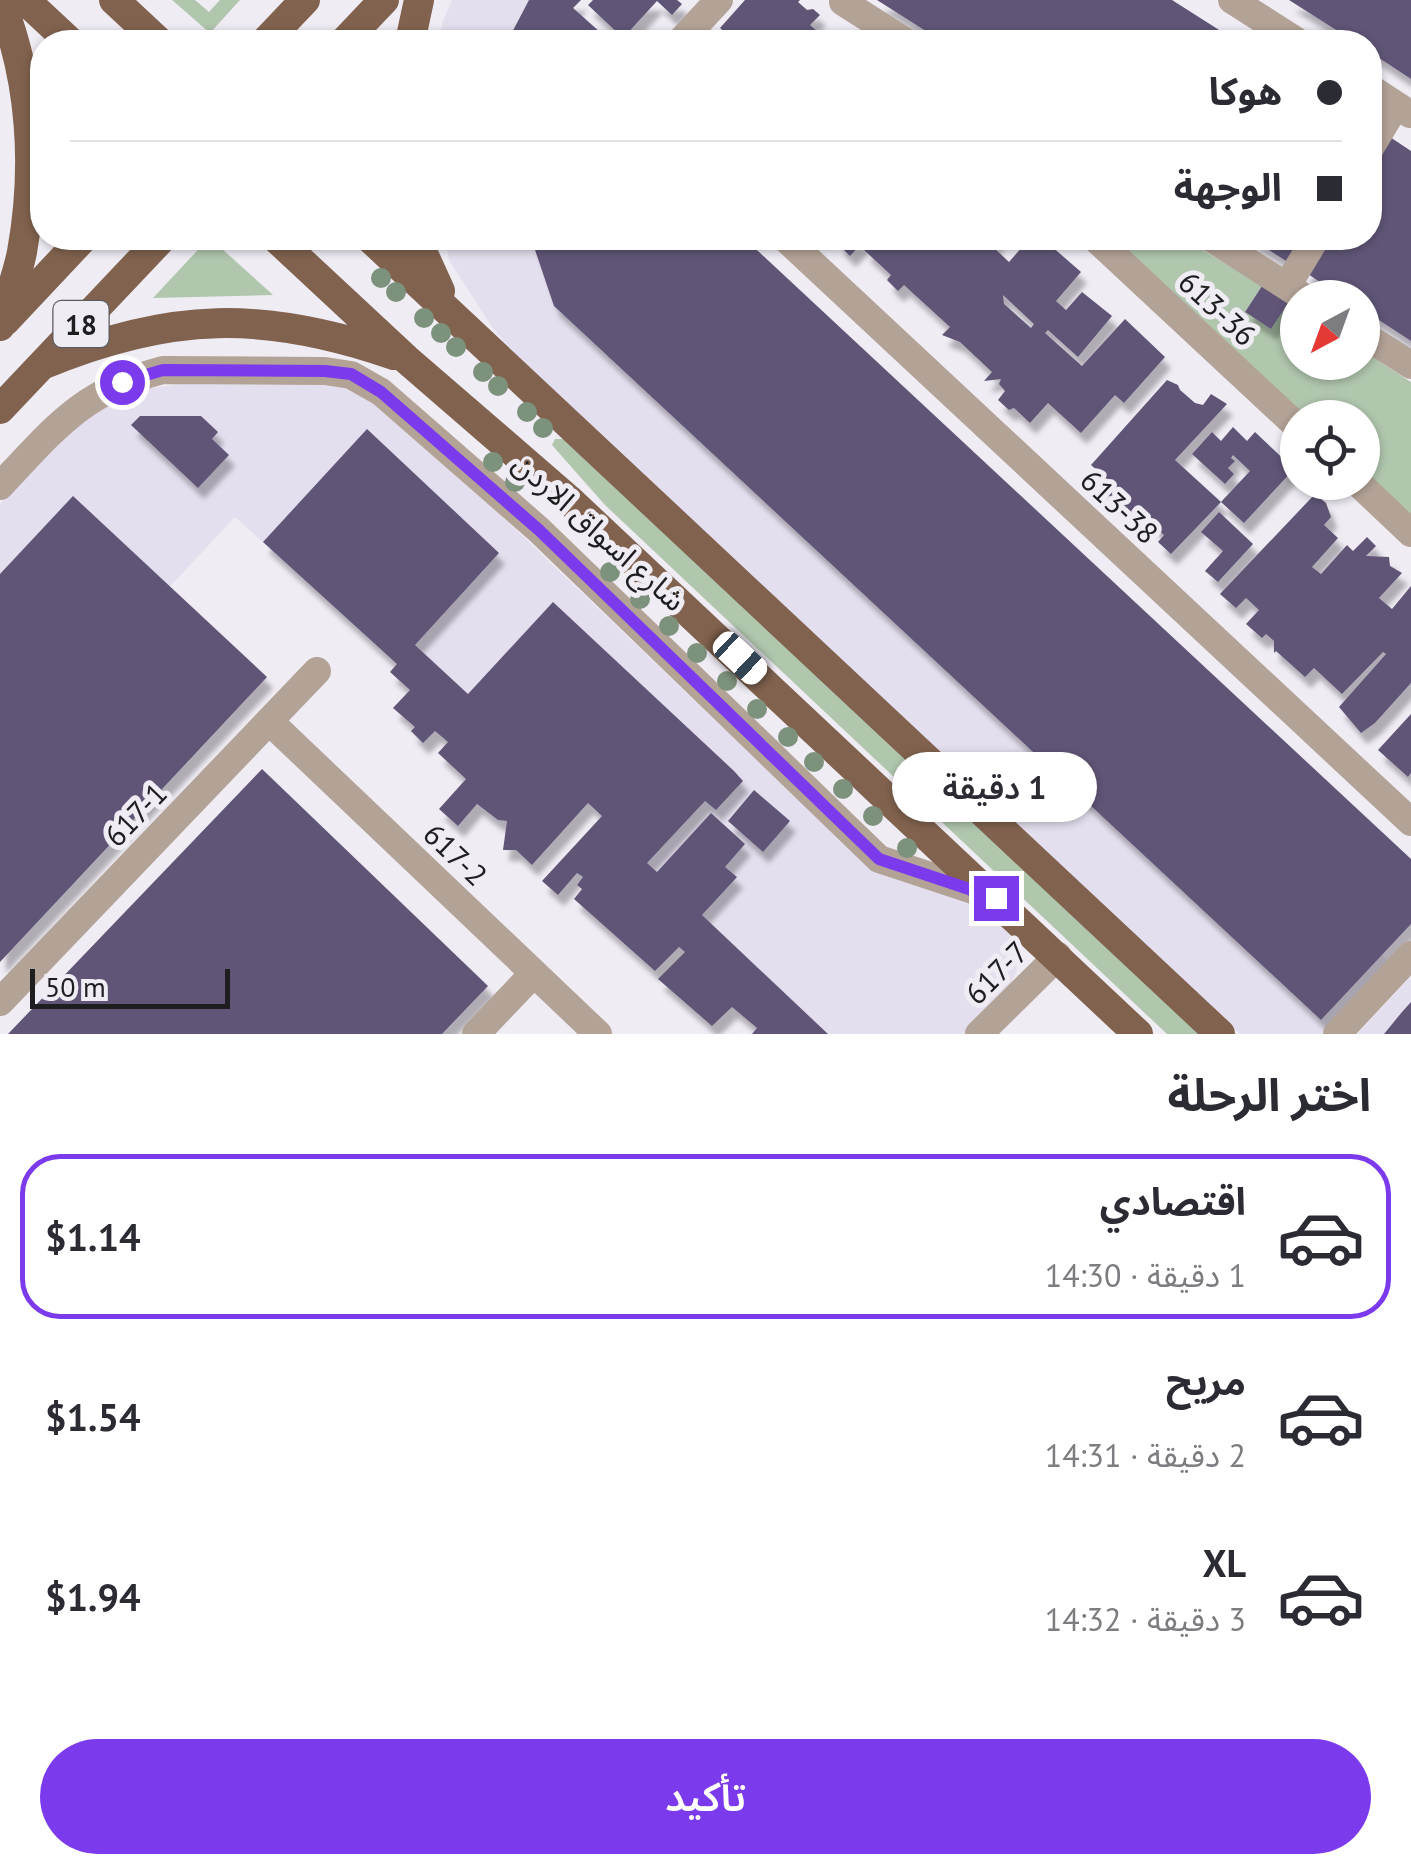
<!DOCTYPE html>
<html lang="ar">
<meta charset="utf-8">
<style>
body{margin:0;font-family:"PT Sans","Noto Sans Arabic",sans-serif;background:#f2f2f3;color:#2b2b33;direction:rtl;height:100vh;display:flex;flex-direction:column;font-size:38px;white-space:nowrap}
*{box-sizing:border-box;margin:0}
p{font-size:32px;color:#7c7c81}
.icon{flex:none;width:55px;height:55px;fill:none;stroke:currentColor;stroke-width:2;stroke-linecap:round;stroke-linejoin:round}
.map{position:relative;height:1034px;overflow:hidden;direction:ltr}
.side{display:flex;flex-direction:column;background:#fff;flex:1}
.side>*{flex:none}
.banner{position:absolute;left:30px;top:30px;width:1352px;height:220px;border-radius:40px;box-shadow:0 2px 8px #0004;direction:rtl;display:grid;align-content:center;height:220px;padding:0 40px;background:#fff}
.needle{width:65px;rotate:221deg}
.tools{position:absolute;left:1280px;top:280px;display:grid;gap:20px}
.tools a{display:grid;place-items:center;width:100px;height:100px;border-radius:50%;background:#fff;box-shadow:0 2px 8px #0004;font-size:50px}
.scale{position:absolute;left:30px;bottom:25px;width:200px;box-sizing:border-box;padding-left:10px;border:5px solid #1e1d20;border-top:0;font-size:28px;line-height:35px;white-space:nowrap;color:#1e1d20;-webkit-text-stroke:8px #efecf4;paint-order:stroke}
.end{position:absolute;width:45px;height:45px;margin:-22px;border:12px solid #7c3aed;background:#fff;box-shadow:0 0 0 5px #fff}
.from{border-radius:50%}
.bubble{position:absolute;height:70px;border-radius:35px;background:#fff;box-shadow:0 2px 8px #0004;font-size:32px;font-weight:600;line-height:70px;text-align:center;direction:rtl}
.car{position:absolute;width:30px;height:60px;margin:-30px -15px;border-radius:12px;box-shadow:0 0 8px 2px #0007;background:linear-gradient(#fff 24%,#345 0 40%,#fff 0 76%,#345 0 86%,#fff 0)}
.banner b{display:flex;align-items:center;gap:35px;height:95px;font-size:38px}
.banner b+b{border-top:2px solid #e1e1e2}
.banner i{width:25px;height:25px;background:#2b2b33}
ul{padding:0;list-style:none}
li{display:flex;align-items:center;gap:30px;height:165px;margin:0 20px 15px;padding:0 20px;border:5px solid transparent;border-radius:40px}
li div{flex:1}
li b{display:block;font-size:38px}
li em{font-style:normal;font-weight:600}
li.selected{border-color:#7c3aed}
li>.icon{width:90px;height:90px;stroke-width:1.5}
h2{padding:0 40px;font-size:45px;line-height:120px}
.primary-button{display:flex;gap:20px;margin-top:auto;padding:20px 40px}
.primary-button a{flex:1;height:115px;border-radius:60px;background:#7c3aed;color:#fff;font-size:40px;font-weight:600;line-height:115px;text-align:center}
.map>svg:first-child{display:block}
.built{fill:#e4dfee}
.green{fill:#b0c6ad}
.building{fill:#615477;fill-rule:evenodd;filter:url(#shadow)}
.lines{fill:none;stroke-linecap:round;stroke-linejoin:round}
.minor{stroke:#b3a296;stroke-width:28}
.major{stroke:#80624e;stroke-width:30}
.tree{fill:#7d927c}
.route{stroke:#7c3aed;stroke-width:12}
.labels{text-anchor:middle;dominant-baseline:central;stroke-width:10;stroke-linejoin:round;paint-order:stroke}
.shield{fill:#efecf4;stroke:#5d5b60;stroke-width:2.5}
.shield-label{font-size:28px;font-weight:bold;fill:#1e1d20}
.street-label{font-size:30px;fill:#1e1d20;stroke:#efecf4}
</style>
<div class="map">
<svg width="1411" height="1034" viewBox="0 0 1411 1034">
<defs>
<filter id="shadow"><feDropShadow dx="6" dy="11" stdDeviation="2.5" flood-color="#0004"/></filter>
</defs>
<rect width="100%" height="100%" fill="#efecf4"/>
<!-- built -->
<path class="built" d="M452,0H581L574,8L611,42H440L442,23Z
M445,238H610L1388,961L1321,1034H1240L537,379L492,327L449,260Z
M219,379L355,386L387,406L864,863L957,893L996,914L1011,928L1021,947L1016,973L1001,1000L967,1034H828L647,863L650,859L415,645L397,664L235,517L0,768V504L89,409L118,397L152,388Z
M1411,977V1034H1357Z"/>
<!-- green -->
<path class="green" d="M172,0H195L209,12L220,0H240L210,33Z
M209,238H210L273,295L153,298Z
M1113,238H1183L1262,286L1245,312L1270,328L1288,303L1297,309L1298,362H1362L1363,351L1411,382V521L1363,475L1362,418L1302,417Z
M555,439H563L622,487L1204,1034H1167L605,505L552,445Z"/>
<!-- building -->
<path class="building" d="M529,0H581L573,8L611,42H507Z
M593,0H677L682,4L672,15L657,1L623,38L588,5Z
M745,0H800L798,2L807,10L813,9L820,15L810,25L830,42H722L728,35L720,28Z
M877,0H1172L1238,42H943Z
M1289,0H1411V79L1370,52V42H1355Z
M1390,137L1411,151V341L1362,309V298H1344L1305,272L1327,238H1370V170Z
M531,238H744L1411,859V924L1321,1020L554,306Z
M841,238H867L850,256L839,245L838,241Z
M875,238H930L940,247L947,240L944,238H1000L992,246L1009,262L1030,238H1042L1081,272L1056,301L1066,310L1082,292L1112,316L1078,357L1048,330L1045,333L1082,366L1125,319L1165,357L1124,403L1115,395L1081,433L1048,403L1030,423L1014,408L1009,410L998,400L1005,391L999,384L1001,379L984,381L992,372L960,342L942,335L950,327L904,285L898,291L887,280L891,275L864,250ZM1003,295L1034,324L1031,328L1004,304Z
M1250,238H1301L1286,261Z
M1262,286L1288,303L1271,329L1245,312Z
M1167,380L1178,385L1180,390L1195,403L1203,405L1211,394L1227,404L1175,460L1221,502L1171,554L1158,542L1164,535L1134,508L1127,515L1128,509L1105,493L1103,485L1107,479L1091,465Z
M140,416H201L218,432L212,439L229,455L198,488L131,425Z
M1233,427L1247,441L1255,432L1294,469L1244,523L1221,502L1250,471L1233,455L1231,458L1235,461L1228,468L1234,474L1225,484L1192,454L1212,432L1221,441Z
M367,429L499,553L415,645L468,694L553,602L734,771L743,781L716,810L705,801L647,863L657,872L711,813L745,844L725,867L737,877L702,915L828,1034H752L757,1028L732,1007L712,1026L658,979L685,952L679,947L655,971L574,899L582,889L577,885L583,877L577,873L558,895L542,881L602,816L588,803L532,865L516,850H503L507,821L498,820L477,804L458,826L439,809L466,779L438,753L448,742L435,731L423,743L411,731L415,727L393,708L410,690L390,672L397,664L263,542Z
M1315,494L1326,503L1331,517L1324,525L1338,538L1312,567L1321,574L1347,545L1353,551L1367,537L1376,546L1366,556L1389,557L1390,566L1402,573L1379,598L1392,609L1411,586V683L1375,723L1361,733L1339,707L1386,654L1383,652L1342,694L1314,668L1305,677L1276,651L1274,653V641L1266,634L1262,638L1246,624L1259,610L1246,598L1236,608L1220,594Z
M73,496L267,677L0,962V574Z
M1219,512L1253,544L1218,582L1205,571L1223,551L1201,532Z
M1411,714V773L1408,777L1378,750Z
M262,769L488,986L442,1034H8Z
M754,790L790,821L763,852L728,821Z
M1411,1002V1034H1384L1402,1012Z"/>
<g class="lines">
<!-- minor -->
<path class="minor" d="M1232,0L1298,42
M843,2L906,42
M680,42L719,0
M1370,88L1410,114
M1370,148L1396,105
M785,238L1411,822
M1095,238L1298,427
M1211,238L1305,298
M1287,286L1316,238
M1362,334L1411,365
M1357,482L1411,533
M0,486C54,429 82,391 163,370L325,371L351,375L381,392L539,530L879,859L991,896
M269,721L598,1034
M0,1002L317,671
M476,1034L534,973
M979,1034L1058,956
M1337,1034L1411,955"/>
<!-- major -->
<path class="major" d="M0,0C32,80 37,168 22,252C17,277 7,302 0,326
M25,0L70,42
M114,0L159,42
M265,42L305,0
M344,42L384,0
M410,42L419,0
M276,238L406,359L568,499L1138,1034
M370,238L1220,1034
M416,238L440,291
M5,321L83,238
M42,365C169,312 264,310 394,355
M0,409L162,238"/>
</g>
<!-- trees -->
<g class="tree">
<circle cx="381" cy="278" r="10"/>
<circle cx="396" cy="292" r="10"/>
<circle cx="424" cy="318" r="10"/>
<circle cx="441" cy="333" r="10"/>
<circle cx="456" cy="347" r="10"/>
<circle cx="483" cy="372" r="10"/>
<circle cx="498" cy="386" r="10"/>
<circle cx="527" cy="412" r="10"/>
<circle cx="543" cy="428" r="10"/>
<circle cx="493" cy="462" r="10"/>
<circle cx="515" cy="482" r="10"/>
<circle cx="610" cy="572" r="10"/>
<circle cx="640" cy="599" r="10"/>
<circle cx="669" cy="626" r="10"/>
<circle cx="697" cy="653" r="10"/>
<circle cx="727" cy="681" r="10"/>
<circle cx="757" cy="709" r="10"/>
<circle cx="788" cy="737" r="10"/>
<circle cx="814" cy="762" r="10"/>
<circle cx="843" cy="789" r="10"/>
<circle cx="873" cy="816" r="10"/>
<circle cx="907" cy="848" r="10"/>
</g>
<g class="lines">
<!-- route -->
<path class="route" d="M122,382L163,370L325,371L351,374L381,392L539,530L879,859L996,898"/>
</g>
<g class="labels">
<!-- shield labels -->
<rect class="shield" x="53.5" y="301" width="55" height="46" rx="8"/>
<g class="shield-label">
<text x="81" y="324">18</text>
</g>
<!-- street labels -->
<g class="street-label">
<text transform="translate(1218 308) rotate(43)">613-36</text>
<text transform="translate(1120 506) rotate(43)">613-38</text>
<text transform="translate(600 531) rotate(42)">شارع اسواق الاردن</text>
<text transform="translate(135 814) rotate(-46)">617-1</text>
<text transform="translate(456 854) rotate(44)">617-2</text>
<text transform="translate(996 972) rotate(-45)">617-7</text>
</g>
</g>
</svg>
<div class="tools">
<a><svg class="needle" viewBox="-14 -14 28 28"><path d="M0-13l5 13h-10z" fill="#e53935"/><path d="M0 13l5-13h-10z" fill="#7c7c81"/></svg></a>
<a><svg class="icon" aria-label="locate" viewBox="0 0 24 24"><circle cx="12" cy="12" r="6"/><path d="M12 2v4M12 18v4M2 12h4M18 12h4"/></svg></a>
</div>
<div class="scale">50 m</div>
<i class="end from" style="left:122px;top:382px"></i>
<i class="end" style="left:996px;top:898px"></i>
<div class="bubble" style="left:892px;top:752px;width:205px">1 دقيقة</div>
<i class="car" style="left:740px;top:658px;rotate:133deg"></i>
<div class="banner">
<b><i class="from"></i>هوكا</b>
<b><i></i>الوجهة</b>
</div>
</div>
<section class="side">
<h2>اختر الرحلة</h2>
<ul>
<li class="selected"><svg class="icon" aria-label="car" viewBox="0 0 24 24"><path d="M5 17H2v-5l4-1 3-4h7l3 4 3 1v5h-3M9 17h6M6 11h13"/><circle cx="7" cy="17" r="2"/><circle cx="17" cy="17" r="2"/></svg><div><b>اقتصادي</b><p>1 دقيقة · 14:30</p></div><em>$1.14</em></li>
<li><svg class="icon" aria-label="car" viewBox="0 0 24 24"><path d="M5 17H2v-5l4-1 3-4h7l3 4 3 1v5h-3M9 17h6M6 11h13"/><circle cx="7" cy="17" r="2"/><circle cx="17" cy="17" r="2"/></svg><div><b>مريح</b><p>2 دقيقة · 14:31</p></div><em>$1.54</em></li>
<li><svg class="icon" aria-label="car" viewBox="0 0 24 24"><path d="M5 17H2v-5l4-1 3-4h7l3 4 3 1v5h-3M9 17h6M6 11h13"/><circle cx="7" cy="17" r="2"/><circle cx="17" cy="17" r="2"/></svg><div><b>XL</b><p>3 دقيقة · 14:32</p></div><em>$1.94</em></li>
</ul>
<div class="primary-button"><a>تأكيد</a></div>
</section>
